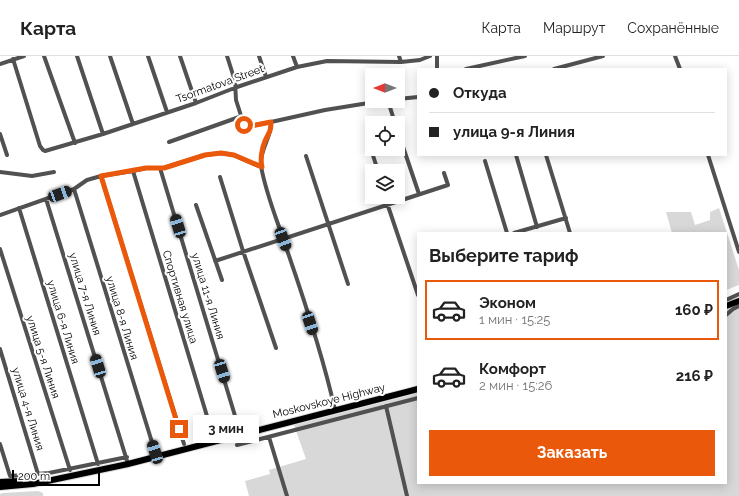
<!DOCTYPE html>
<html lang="ru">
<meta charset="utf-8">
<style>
body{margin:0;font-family:Raleway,sans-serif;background:#f6f6f6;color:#222;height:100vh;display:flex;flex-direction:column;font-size:15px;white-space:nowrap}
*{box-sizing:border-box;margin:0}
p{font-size:13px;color:#767676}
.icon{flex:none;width:22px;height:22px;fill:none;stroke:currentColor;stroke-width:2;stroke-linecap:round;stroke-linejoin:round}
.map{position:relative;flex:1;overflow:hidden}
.drawer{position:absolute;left:417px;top:176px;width:310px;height:252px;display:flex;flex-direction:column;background:#fff;border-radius:0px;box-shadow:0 2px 10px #0003}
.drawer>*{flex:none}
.hud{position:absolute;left:417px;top:12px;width:310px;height:88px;border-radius:0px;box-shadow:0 2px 10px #0003;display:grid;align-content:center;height:88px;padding:0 12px;background:#fff}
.needle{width:26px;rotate:270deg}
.fabs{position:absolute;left:365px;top:12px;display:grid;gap:8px}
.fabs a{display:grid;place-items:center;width:40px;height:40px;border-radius:0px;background:#fff;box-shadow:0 2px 10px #0003;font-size:20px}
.scale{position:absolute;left:12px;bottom:10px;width:88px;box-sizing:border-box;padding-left:4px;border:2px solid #000;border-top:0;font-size:11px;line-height:14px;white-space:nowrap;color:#000;-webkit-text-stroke:3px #fff;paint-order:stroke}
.end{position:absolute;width:18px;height:18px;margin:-9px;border:5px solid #ea580c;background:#fff;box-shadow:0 0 0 2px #fff}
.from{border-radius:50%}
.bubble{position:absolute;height:28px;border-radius:0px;background:#fff;box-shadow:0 2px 10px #0003;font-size:13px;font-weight:700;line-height:28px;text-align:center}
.car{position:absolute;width:12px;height:24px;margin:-12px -6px;border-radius:5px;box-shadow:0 0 3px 1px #0007;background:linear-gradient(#222 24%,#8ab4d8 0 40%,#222 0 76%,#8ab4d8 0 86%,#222 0)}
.hud b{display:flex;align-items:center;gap:14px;height:38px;font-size:15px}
.hud b+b{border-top:1px solid #e0e0e0}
.hud i{width:10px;height:10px;background:#222}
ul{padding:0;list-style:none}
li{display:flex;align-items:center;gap:12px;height:60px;margin:0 8px 6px;padding:0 4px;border:2px solid transparent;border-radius:0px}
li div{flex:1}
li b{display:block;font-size:15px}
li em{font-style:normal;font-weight:700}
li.on{border-color:#ea580c}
li>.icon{width:36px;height:36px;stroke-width:1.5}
h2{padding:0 12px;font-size:18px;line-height:48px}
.primary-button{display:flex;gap:8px;margin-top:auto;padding:8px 12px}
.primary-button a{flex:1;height:46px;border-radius:0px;background:#ea580c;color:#fff;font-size:16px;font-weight:700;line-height:46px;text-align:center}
header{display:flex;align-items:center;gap:24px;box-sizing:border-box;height:56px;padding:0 20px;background:#fff;border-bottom:1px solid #e0e0e0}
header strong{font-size:19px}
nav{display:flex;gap:22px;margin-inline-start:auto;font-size:14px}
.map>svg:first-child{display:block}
.green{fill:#d8d8d8}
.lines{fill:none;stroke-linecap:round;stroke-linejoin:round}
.highway-casing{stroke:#dbdbdb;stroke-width:8}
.minor{stroke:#515151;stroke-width:4}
.highway{stroke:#000;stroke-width:6}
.route{stroke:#ea580c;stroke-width:5}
.labels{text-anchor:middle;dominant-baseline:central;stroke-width:4;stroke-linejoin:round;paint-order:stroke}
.street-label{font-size:11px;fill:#000;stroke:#fff}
</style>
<header>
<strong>Карта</strong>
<nav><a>Карта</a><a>Маршрут</a><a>Сохранённые</a></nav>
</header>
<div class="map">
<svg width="739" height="440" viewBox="0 0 739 440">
<rect width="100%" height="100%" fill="#fff"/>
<!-- green -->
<path class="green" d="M719,152L739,214V229L726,234V177H672L666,156H691L695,169L710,164V156Z
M739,247V440H249L245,425L270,418L269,414L306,403L294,369L418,337V427H726V252Z
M38,435L43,437V440H0V438L3,437Z"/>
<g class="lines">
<!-- highway casing -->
<g class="highway-casing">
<path id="highway" d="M726,250L739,245
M0,426L20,425
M0,431L33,428L128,408L418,333"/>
</g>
<!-- minor -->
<path class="minor" d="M44,0L75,87
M77,0L103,78
M110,0L133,68
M148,0L167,56
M180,0L196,47
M227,0L235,25L236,44L244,69L251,70L271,66
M259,0L266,21
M293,0L297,11
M399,0L401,6
M675,0L680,13
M13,3L40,90L43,94L45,95L103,78L196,47L237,31L297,11L327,5L401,6L420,4L430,0
M0,8L24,0
M437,13V0
M466,13L525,0
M554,13L603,0
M398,43L418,41
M388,45L395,67
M398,76L419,138
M0,78L7,99
M169,86L242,60
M369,87L378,115
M516,99L537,171
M546,99L570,177
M708,99L739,196
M306,100L348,228
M485,105L507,177
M160,112L239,373
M133,115L146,112H164L205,99L221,97L233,99L261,111
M0,116L32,120L54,116
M101,120L133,115L213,380
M220,121L243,195L276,292
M74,133L155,396
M385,141L418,239
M46,143L128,408
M196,149L222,224
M19,152L98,408
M0,159L74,133L87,124L101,120L184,388
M514,177L566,162
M0,193L70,414
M215,205L448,129L444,117
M726,244L739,238
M726,259L733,253L739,250
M0,293L38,418
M386,350L407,440
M335,354C323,300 305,246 287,194C278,166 266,139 261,110C259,94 272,81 271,66L325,54L381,45
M269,381L287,440
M0,388L10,420L49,417L127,401
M237,389L418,342"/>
<!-- highway -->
<use href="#highway" class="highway"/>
</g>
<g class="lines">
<!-- route -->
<path class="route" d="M179,373L101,120L146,112H164L205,99L221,97L234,99L262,111C260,103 262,92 265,85C269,76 271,76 271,66L251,70L244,69"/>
</g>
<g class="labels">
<!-- street labels -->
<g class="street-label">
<text transform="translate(220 28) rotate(-20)">Tsormatova Street</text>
<text transform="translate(85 238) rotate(73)">улица 7-я Линия</text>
<text transform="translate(208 240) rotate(73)">улица 11-я Линия</text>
<text transform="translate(180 241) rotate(73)">Спортивная улица</text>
<text transform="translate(122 262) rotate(73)">улица 8-я Линия</text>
<text transform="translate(63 266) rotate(73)">улица 6-я Линия</text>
<text transform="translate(43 301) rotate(72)">улица 5-я Линия</text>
<text transform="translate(329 345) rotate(-14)">Moskovskoye Highway</text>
<text transform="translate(28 353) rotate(73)">улица 4-я Линия</text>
</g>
</g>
</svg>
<div class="fabs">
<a><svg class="needle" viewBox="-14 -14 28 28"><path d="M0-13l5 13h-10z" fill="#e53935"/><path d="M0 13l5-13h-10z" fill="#767676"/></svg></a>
<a><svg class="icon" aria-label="locate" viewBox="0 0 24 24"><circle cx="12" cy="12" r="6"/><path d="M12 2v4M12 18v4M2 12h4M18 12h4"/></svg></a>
<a><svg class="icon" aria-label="layers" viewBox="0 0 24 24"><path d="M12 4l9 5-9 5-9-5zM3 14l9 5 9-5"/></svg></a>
</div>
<div class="scale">200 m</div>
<i class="end from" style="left:244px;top:69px"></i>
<i class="end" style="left:179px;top:373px"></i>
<div class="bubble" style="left:193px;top:359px;width:66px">3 мин</div>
<i class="car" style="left:60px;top:138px;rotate:70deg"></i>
<i class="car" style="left:178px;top:170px;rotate:343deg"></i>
<i class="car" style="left:283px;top:183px;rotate:159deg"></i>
<i class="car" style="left:310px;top:267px;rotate:162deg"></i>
<i class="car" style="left:98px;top:310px;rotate:343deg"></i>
<i class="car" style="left:222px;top:315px;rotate:163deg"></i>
<i class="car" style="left:155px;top:396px;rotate:343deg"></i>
<div class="hud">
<b><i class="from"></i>Откуда</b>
<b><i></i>улица 9-я Линия</b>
</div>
<section class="drawer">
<h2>Выберите тариф</h2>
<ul>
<li class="on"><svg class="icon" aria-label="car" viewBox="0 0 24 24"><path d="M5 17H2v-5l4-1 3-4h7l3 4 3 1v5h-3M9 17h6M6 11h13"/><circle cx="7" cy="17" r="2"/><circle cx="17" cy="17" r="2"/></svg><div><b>Эконом</b><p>1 мин · 15:25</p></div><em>160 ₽</em></li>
<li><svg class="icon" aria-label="car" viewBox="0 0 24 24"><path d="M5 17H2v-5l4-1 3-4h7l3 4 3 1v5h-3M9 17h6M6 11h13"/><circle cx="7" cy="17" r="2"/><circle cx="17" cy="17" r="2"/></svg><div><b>Комфорт</b><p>2 мин · 15:26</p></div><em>216 ₽</em></li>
</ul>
<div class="primary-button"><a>Заказать</a></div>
</section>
</div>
